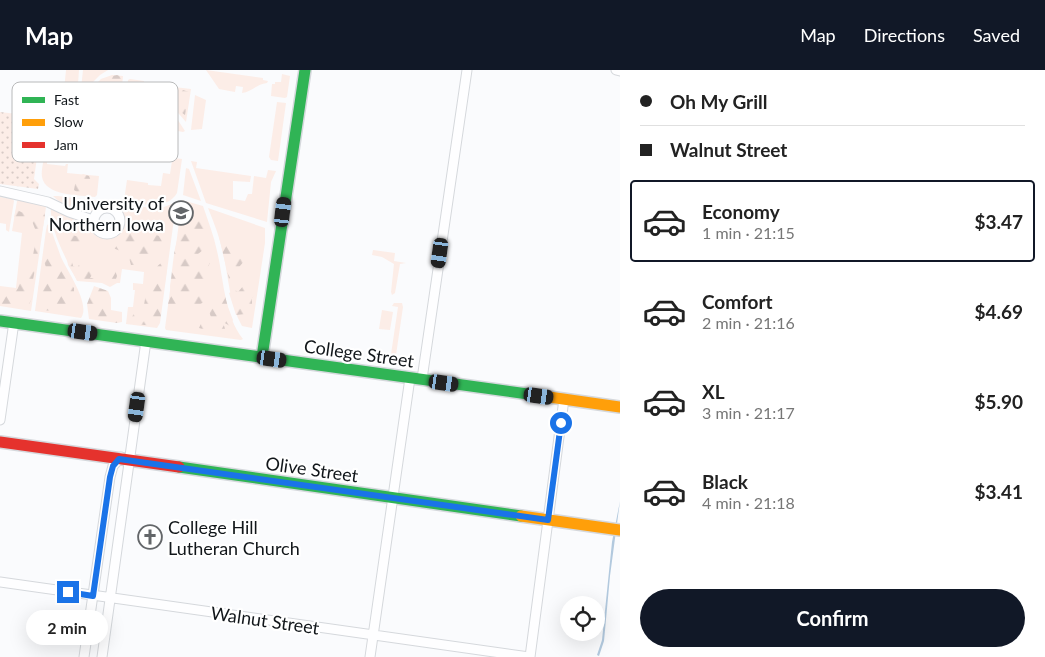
<!DOCTYPE html>
<meta charset="utf-8">
<style>
body{margin:0;font-family:Lato,sans-serif;background:#f2f2f2;color:#222;height:100vh;display:flex;flex-direction:column;font-size:19px;white-space:nowrap}
*{box-sizing:border-box;margin:0}
p{font-size:16px;color:#767676}
.icon{flex:none;width:28px;height:28px;fill:none;stroke:currentColor;stroke-width:2;stroke-linecap:round;stroke-linejoin:round}
.map{position:relative;flex:1;overflow:hidden}
.sheet{display:flex;flex-direction:column;background:#fff;width:425px}
.sheet>*{flex:none}
.guide{display:grid;align-content:center;height:110px;padding:0 20px;background:#fff}
.buttons{position:absolute;left:560px;top:526px;display:grid;gap:10px}
.buttons a{display:grid;place-items:center;width:45px;height:45px;border-radius:50%;background:#fff;box-shadow:0 5px 20px #0002;font-size:25px}
.end{position:absolute;width:22px;height:22px;margin:-11px;border:6px solid #1a73e8;background:#fff;box-shadow:0 0 0 2px #fff}
.from{border-radius:50%}
.bubble{position:absolute;height:35px;border-radius:18px;background:#fff;box-shadow:0 5px 20px #0002;font-size:16px;font-weight:700;line-height:35px;text-align:center}
.car{position:absolute;width:15px;height:30px;margin:-15px -8px;border-radius:6px;box-shadow:0 0 4px 1px #0007;background:linear-gradient(#222 24%,#8ab4d8 0 40%,#222 0 76%,#8ab4d8 0 86%,#222 0)}
.guide b{display:flex;align-items:center;gap:18px;height:48px;font-size:19px}
.guide b+b{border-top:1px solid #e0e0e0}
.guide i{width:12px;height:12px;background:#222}
ul{padding:0;list-style:none}
li{display:flex;align-items:center;gap:15px;height:82px;margin:0 10px 8px;padding:0 10px;border:2px solid transparent;border-radius:5px}
li div{flex:1}
li b{display:block;font-size:19px}
li em{font-style:normal;font-weight:700}
li.active{border-color:#111827}
li>.icon{width:45px;height:45px;stroke-width:1.5}
.action{display:flex;gap:10px;margin-top:auto;padding:10px 20px}
.action a{flex:1;height:58px;border-radius:30px;background:#111827;color:#fff;font-size:20px;font-weight:700;line-height:58px;text-align:center}
header{display:flex;align-items:center;gap:30px;box-sizing:border-box;height:70px;padding:0 25px;background:#111827;color:#fff}
header strong{font-size:24px}
nav{display:flex;gap:28px;margin-inline-start:auto;font-size:18px}
main{display:flex;flex:1;min-height:0}
.map>svg:first-child{display:block}
.grass{fill:#fcede7}
.forest{fill:url(#forest-firs)}
.park{fill:url(#park-dots)}
.water{fill:#b2c9de}
.lines{fill:none;stroke-linecap:round;stroke-linejoin:round}
.street-casing{stroke:#d5d8dc;stroke-width:11}
.fast-casing{stroke:#d5d8dc;stroke-width:14}
.slow-casing{stroke:#d5d8dc;stroke-width:14}
.jam-casing{stroke:#d5d8dc;stroke-width:14}
.street{stroke:#fefeff;stroke-width:9}
.fast{stroke:#30b455;stroke-width:11}
.slow{stroke:#ff9f0a;stroke-width:11}
.jam{stroke:#e5322d;stroke-width:11}
.route{stroke:#1a73e8;stroke-width:6}
.labels{text-anchor:middle;dominant-baseline:central;stroke-width:4.5;stroke-linejoin:round;paint-order:stroke}
.poi-label{font-size:18px;fill:#11161a;stroke:#fff;text-anchor:end}
.street-label{font-size:18px;fill:#11161a;stroke:#fff}
.key{fill:#fff;stroke:#b8b9ba;stroke-width:1}
.key-label{font-size:14px;fill:#11161a}
</style>
<header>
<strong>Map</strong>
<nav><a>Map</a><a>Directions</a><a>Saved</a></nav>
</header>
<main>
<div class="map">
<svg width="620" height="587" viewBox="0 0 620 587">
<defs>
<pattern id="forest-firs" width="22" height="20" patternUnits="userSpaceOnUse" patternTransform="scale(1.25)"><rect width="22" height="20" fill="#fcede7"/><path d="M5 1l3.5 6h-7zM16 11l3.5 6h-7z" fill="#d7cac6"/></pattern>
<pattern id="park-dots" width="8" height="8" patternUnits="userSpaceOnUse" patternTransform="scale(1.25)"><rect width="8" height="8" fill="#fcede7"/><path d="M2 2h.1M6 6h.1" fill="none" stroke="#d7cac6" stroke-width="1.8" stroke-linecap="round"/></pattern>
</defs>
<rect width="100%" height="100%" fill="#fafbfd"/>
<!-- grass -->
<path class="grass" d="M66,0H79C78,12 79,26 67,33L65,29L49,37L44,42L46,25L42,24V18L64,20Z
M83,0H108L100,5L84,21L81,19Z
M206,0L263,8V10L268,11L267,13C257,14 251,22 242,23L243,17L236,16L235,22L219,19Z
M282,4L290,6L287,27L285,28L271,26L272,14H275V12H281Z
M112,5L123,6L122,16L126,30L88,24V22L101,9Z
M130,9L144,11L142,28L154,30V34C137,32 126,30 128,10Z
M174,17L191,19L186,52L172,36L158,35L159,31L171,33Z
M195,25L206,30L202,59L191,60Z
M277,32L286,33L278,91L271,90L269,87Z
M158,39L172,41L185,61L183,62L167,59L169,43L158,42Z
M44,87H47V94L65,96L66,94H68L67,103L99,106L97,125L95,127C80,125 45,126 42,107C41,101 43,94 44,87Z
M175,88L182,89L177,123C168,140 139,135 124,130L127,110L148,113V115L161,116L163,103L170,104L172,91Z
M191,91L197,92L196,98L251,106L250,112L233,111V129L245,131L248,124H252L254,106L266,108L268,100L276,101L271,112L267,152L206,133Z
M186,98L189,99L201,131L183,125Z
M53,126H58L97,131L92,141C80,144 61,134 53,126Z
M0,127L13,129L14,131L9,162L6,160V154L0,153Z
M18,130L44,135L46,137L31,241L0,236V216L16,218L22,163L12,161L17,131Z
M182,130L203,136C208,151 214,166 217,181C224,210 224,245 243,269L241,270L166,260L165,258Z
M174,133L176,134L160,253L157,258L126,254L128,237H133L135,220H133V213L143,214L144,202L122,199L120,213H117L110,217L102,213L77,211C68,192 49,159 51,138L71,147L88,153L96,164L108,168L117,165L123,157V134L159,139Z
M208,138L265,158V173L252,258L242,256C229,233 229,209 223,183C220,168 214,153 208,138Z
M49,154C53,165 57,176 61,187C67,201 91,234 81,248L35,241L46,160L47,155Z
M373,180L395,183L394,191L406,193L400,194L395,223L392,225L391,222L394,194L382,187L372,185Z
M394,233H402L403,237L395,292L390,291L398,237L392,236Z
M382,240L393,242L390,260L379,259Z"/>
<!-- forest -->
<path class="forest" d="M117,5L122,7L121,25L116,27L107,22L97,26L93,23C96,17 99,15 101,9C106,9 111,6 117,5Z
M183,20L189,22L185,45L175,38V31Z
M83,104L89,106L91,111L89,120L81,125L74,120L76,109Z
M16,139C25,146 34,143 43,139L45,146L32,215L33,225L29,235L20,238L0,235V219L14,224L18,218L22,204L33,185L37,164L32,151L21,147H14Z
M195,145L206,148L207,161L203,180L198,184L197,186L199,188L203,185H209L210,193L205,202L208,218L204,232L195,237L186,229L174,236H170L168,234L171,224L170,216C174,194 172,158 195,145Z
M129,161L147,167L155,165L160,166L163,173L159,177L160,184L148,194L131,195L128,184L113,178V167L121,165Z
M69,164L79,167L82,171L80,180L71,187L73,196L77,198L80,193L85,190L92,198L93,203L90,208H99L100,200L114,197L117,206L115,212L106,214L102,211L77,210L68,195L64,172Z
M220,165H228L236,173L245,190L229,209L219,167Z
M49,175L56,183L55,190L59,191L67,202L66,209L74,218V223L67,231V239L63,242L42,240C41,231 42,227 38,218L41,211L49,207L44,191Z
M166,192C169,211 158,228 161,247C152,258 148,255 135,254L132,247L136,240L144,235L146,223L151,221C150,210 152,200 161,193Z
M244,215L253,220L255,224L252,228V236L245,244L236,245L229,223L235,220L238,222Z
M94,216L108,221L111,228V240L122,242V252L117,253L89,249L87,234Z
M225,226L228,237L233,250L230,256L223,252L225,259L222,266L199,258L203,249L211,247C208,240 208,236 212,229L220,230Z"/>
<!-- park -->
<path class="park" d="M0,42L17,44L19,57L27,63L40,65L34,109L39,114L38,119L0,114Z"/>
<!-- water -->
<path class="water" d="M620,431L610,506L604,571L599,586L597,585L602,570L612,472Z"/>
<g class="lines">
<!-- street casing -->
<g class="street-casing">
<path id="street" d="M616,0L620,1
M0,121L48,132L69,142L93,150
M94 151a13 13 0 1 1 26 0a13 13 0 1 1-26 0Z
M422,309L467,0
M0,350L14,252
M0,512L529,587
M84,587L110,407L113,396L121,387
M102,587L146,271
M370,587L410,308
M530,587L564,329"/>
</g>
<!-- fast casing -->
<g class="fast-casing">
<path id="fast" d="M0,251L535,325
M262,287L305,0
M179,397L521,446"/>
</g>
<!-- slow casing -->
<g class="slow-casing">
<path id="slow" d="M535,325L620,337
M521,446L620,460"/>
</g>
<!-- jam casing -->
<g class="jam-casing">
<path id="jam" d="M0,372L179,397"/>
</g>
<!-- street -->
<use href="#street" class="street"/>
<!-- fast -->
<use href="#fast" class="fast"/>
<!-- slow -->
<use href="#slow" class="slow"/>
<!-- jam -->
<use href="#jam" class="jam"/>
</g>
<g class="lines">
<!-- route -->
<path class="route" d="M68,522L93,526L110,407L113,396L119,389L548,450L561,353"/>
</g>
<!-- icons -->
<defs>
<g id="university-ring" transform="scale(1.25)"><circle r="9.5" fill="#fff" stroke="#636669" stroke-width="1.5"/><path d="M0-5L7-2L0 1L-7-2ZM-4 1L0 2.5L4 1V4Q0 6-4 4Z" fill="#636669"/></g>
<g id="church-ring" transform="scale(1.25)"><circle r="9.5" fill="#fff" stroke="#636669" stroke-width="1.5"/><path d="M-1.2-6h2.4v3.5h3.3v2.4h-3.3V6h-2.4V-.1h-3.3v-2.4h3.3Z" fill="#636669"/></g>
</defs>
<g fill-rule="evenodd">
<use href="#university-ring" x="181" y="143"/>
<use href="#church-ring" x="150" y="467"/>
</g>
<g class="labels">
<!-- poi labels -->
<g class="poi-label">
<text x="164" y="133">University of<tspan x="164" dy="21">Northern Iowa</tspan></text>
<text x="168" y="457" text-anchor="start">College Hill<tspan x="168" dy="21">Lutheran Church</tspan></text>
</g>
<!-- street labels -->
<g class="street-label">
<text transform="translate(359 283) rotate(8)">College Street</text>
<text transform="translate(312 399) rotate(8)">Olive Street</text>
<text transform="translate(265 550) rotate(8)">Walnut Street</text>
</g>
</g>
<!-- legend -->
<rect x="12" y="12" width="166" height="80" rx="8" class="key"/>
<rect x="22" y="27" width="23" height="6" fill="#30b455"/>
<rect x="22" y="49" width="23" height="7" fill="#ff9f0a"/>
<rect x="22" y="72" width="23" height="6" fill="#e5322d"/>
<g class="key-label">
<text x="54" y="35">Fast</text>
<text x="54" y="57">Slow</text>
<text x="54" y="80">Jam</text>
</g>
</svg>
<div class="buttons">
<a><svg class="icon" aria-label="locate" viewBox="0 0 24 24"><circle cx="12" cy="12" r="6"/><path d="M12 2v4M12 18v4M2 12h4M18 12h4"/></svg></a>
</div>
<i class="end from" style="left:561px;top:353px"></i>
<i class="end" style="left:68px;top:522px"></i>
<div class="bubble" style="left:26px;top:540px;width:82px">2 min</div>
<i class="car" style="left:283px;top:142px;rotate:7deg"></i>
<i class="car" style="left:440px;top:183px;rotate:188deg"></i>
<i class="car" style="left:83px;top:262px;rotate:98deg"></i>
<i class="car" style="left:272px;top:289px;rotate:98deg"></i>
<i class="car" style="left:444px;top:313px;rotate:98deg"></i>
<i class="car" style="left:539px;top:326px;rotate:98deg"></i>
<i class="car" style="left:137px;top:337px;rotate:188deg"></i>
</div>
<section class="sheet">
<div class="guide">
<b><i class="from"></i>Oh My Grill</b>
<b><i></i>Walnut Street</b>
</div>
<ul>
<li class="active"><svg class="icon" aria-label="car" viewBox="0 0 24 24"><path d="M5 17H2v-5l4-1 3-4h7l3 4 3 1v5h-3M9 17h6M6 11h13"/><circle cx="7" cy="17" r="2"/><circle cx="17" cy="17" r="2"/></svg><div><b>Economy</b><p>1 min · 21:15</p></div><em>$3.47</em></li>
<li><svg class="icon" aria-label="car" viewBox="0 0 24 24"><path d="M5 17H2v-5l4-1 3-4h7l3 4 3 1v5h-3M9 17h6M6 11h13"/><circle cx="7" cy="17" r="2"/><circle cx="17" cy="17" r="2"/></svg><div><b>Comfort</b><p>2 min · 21:16</p></div><em>$4.69</em></li>
<li><svg class="icon" aria-label="car" viewBox="0 0 24 24"><path d="M5 17H2v-5l4-1 3-4h7l3 4 3 1v5h-3M9 17h6M6 11h13"/><circle cx="7" cy="17" r="2"/><circle cx="17" cy="17" r="2"/></svg><div><b>XL</b><p>3 min · 21:17</p></div><em>$5.90</em></li>
<li><svg class="icon" aria-label="car" viewBox="0 0 24 24"><path d="M5 17H2v-5l4-1 3-4h7l3 4 3 1v5h-3M9 17h6M6 11h13"/><circle cx="7" cy="17" r="2"/><circle cx="17" cy="17" r="2"/></svg><div><b>Black</b><p>4 min · 21:18</p></div><em>$3.41</em></li>
</ul>
<div class="action"><a>Confirm</a></div>
</section>
</main>
